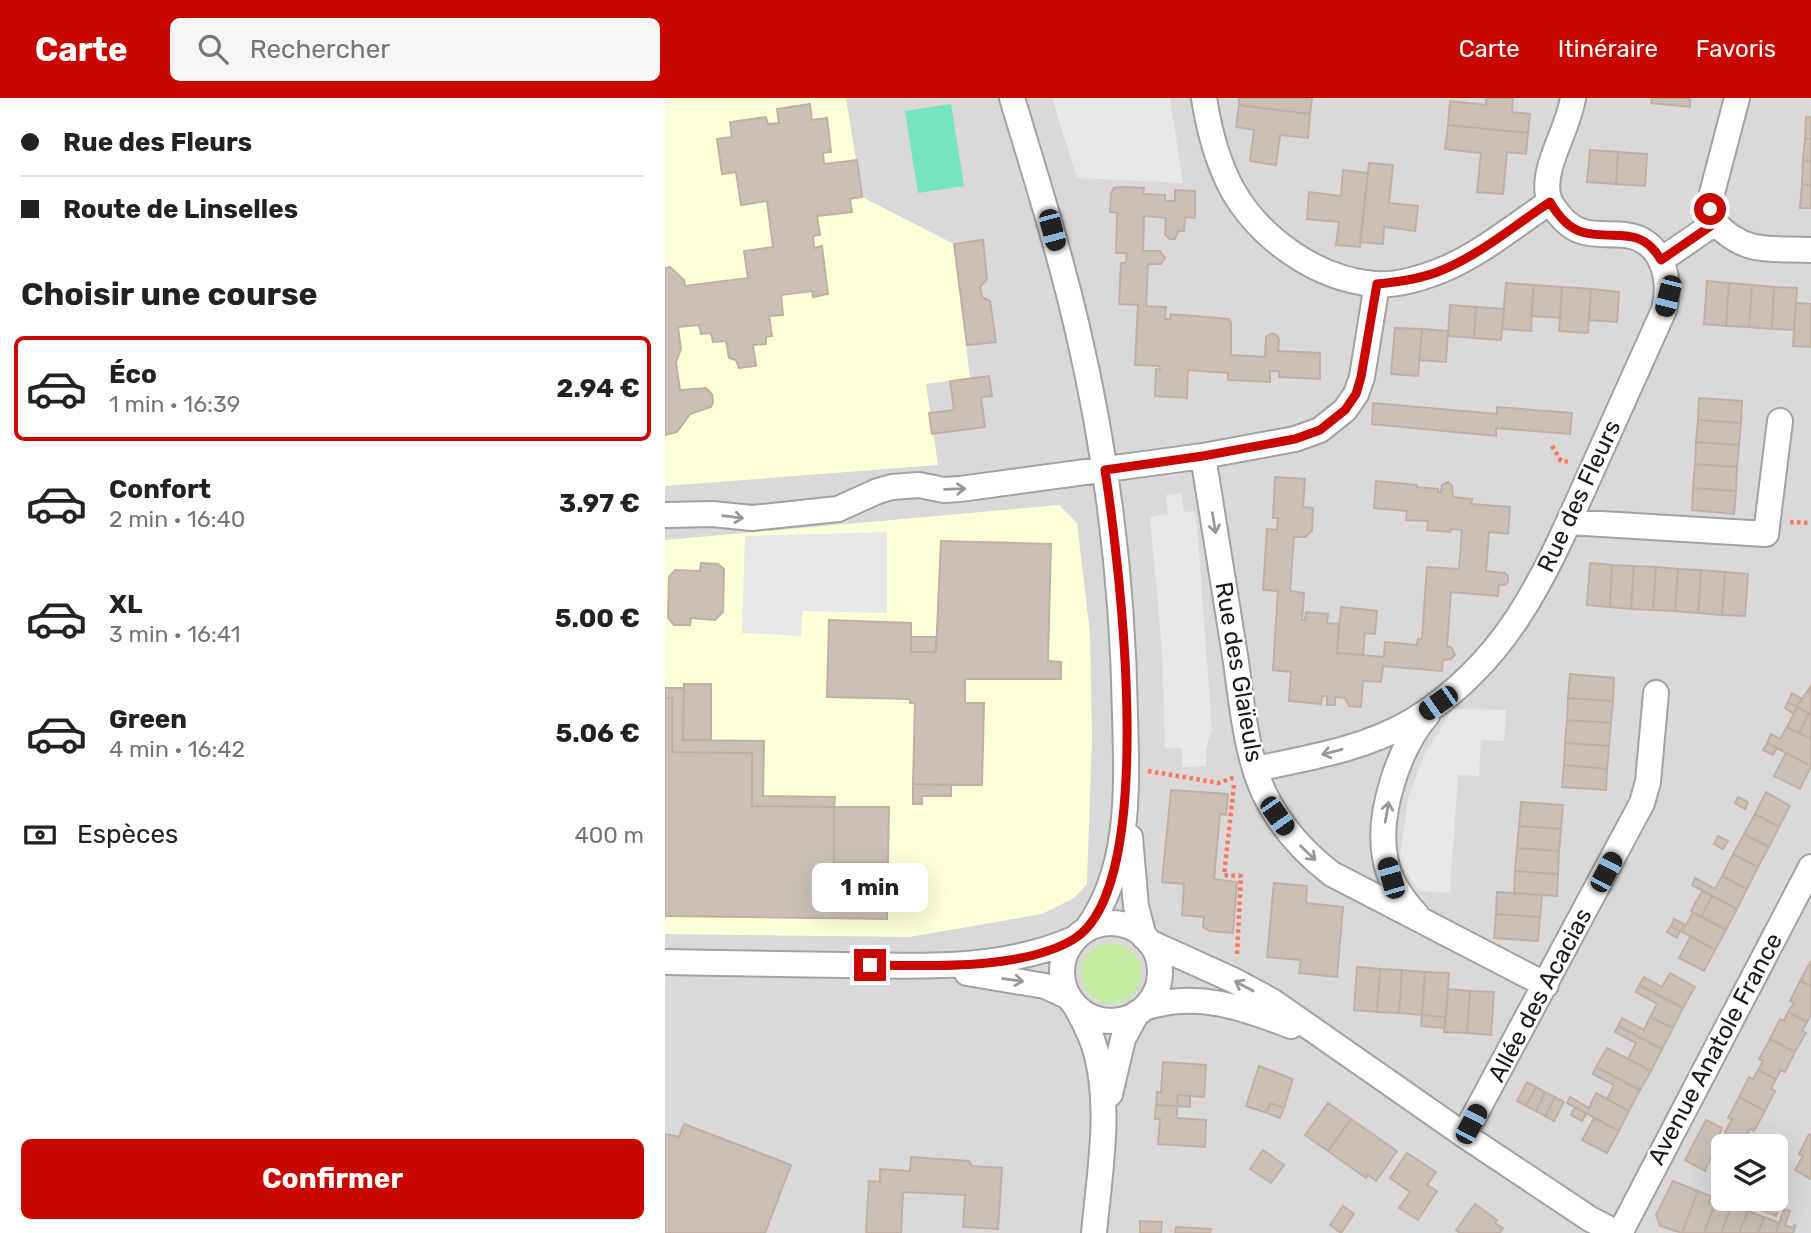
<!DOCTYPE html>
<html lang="fr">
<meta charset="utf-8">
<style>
body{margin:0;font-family:Rubik,sans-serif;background:#f6f6f6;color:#222;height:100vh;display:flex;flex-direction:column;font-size:26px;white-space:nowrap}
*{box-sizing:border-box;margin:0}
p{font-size:23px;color:#767676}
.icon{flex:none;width:38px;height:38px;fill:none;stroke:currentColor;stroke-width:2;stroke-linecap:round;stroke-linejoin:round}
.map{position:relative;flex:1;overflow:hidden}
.drawer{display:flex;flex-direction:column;background:#fff;width:665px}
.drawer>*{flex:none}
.banner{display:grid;align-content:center;height:154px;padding:0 21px;background:#fff}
.buttons{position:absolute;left:1046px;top:1036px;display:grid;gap:14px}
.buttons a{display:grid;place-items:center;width:77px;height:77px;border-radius:10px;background:#fff;box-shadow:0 7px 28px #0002;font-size:35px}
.end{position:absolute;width:32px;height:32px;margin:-16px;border:9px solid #c70700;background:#fff;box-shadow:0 0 0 4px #fff}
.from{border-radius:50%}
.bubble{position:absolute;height:49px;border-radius:10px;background:#fff;box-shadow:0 7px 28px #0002;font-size:23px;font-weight:700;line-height:49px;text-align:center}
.car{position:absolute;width:21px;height:42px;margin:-21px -10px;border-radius:9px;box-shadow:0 0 5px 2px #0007;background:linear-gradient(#222 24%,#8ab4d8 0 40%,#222 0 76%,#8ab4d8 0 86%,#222 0)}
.banner b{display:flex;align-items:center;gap:24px;height:66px;font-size:26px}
.banner b+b{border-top:2px solid #e0e0e0}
.banner i{width:18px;height:18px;background:#222}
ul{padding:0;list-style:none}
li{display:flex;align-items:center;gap:21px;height:105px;margin:0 14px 10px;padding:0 7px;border:4px solid transparent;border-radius:10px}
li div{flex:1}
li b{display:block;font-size:26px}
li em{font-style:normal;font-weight:700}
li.active{border-color:#c70700}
li>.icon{width:63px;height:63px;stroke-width:1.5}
h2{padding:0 21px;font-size:32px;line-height:84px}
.pay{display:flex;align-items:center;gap:18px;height:77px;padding:0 21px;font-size:26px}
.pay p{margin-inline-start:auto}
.primary-button{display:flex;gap:14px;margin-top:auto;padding:14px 21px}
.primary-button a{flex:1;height:80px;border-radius:10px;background:#c70700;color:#fff;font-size:28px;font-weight:700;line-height:80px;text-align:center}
header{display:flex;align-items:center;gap:42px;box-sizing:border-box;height:98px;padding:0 35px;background:#c70700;color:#fff}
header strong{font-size:33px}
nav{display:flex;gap:38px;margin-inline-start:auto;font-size:24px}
.search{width:490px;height:63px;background:#f6f6f6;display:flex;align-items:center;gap:18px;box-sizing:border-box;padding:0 24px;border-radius:10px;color:#767676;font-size:26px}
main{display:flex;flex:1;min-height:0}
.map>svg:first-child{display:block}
.residential{fill:#dad8d8;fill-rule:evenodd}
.education{fill:#feffd8}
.grass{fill:#c4eda1}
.pitch{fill:#76e5be}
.parking{fill:#e7e7e7}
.building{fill:#cac0b6;stroke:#c1b0a1;stroke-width:2}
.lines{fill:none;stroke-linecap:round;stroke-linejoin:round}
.minor-casing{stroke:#a2a2a2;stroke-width:28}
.path{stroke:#ff7660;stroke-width:4.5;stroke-dasharray:3.5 3.5;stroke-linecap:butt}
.minor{stroke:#fff;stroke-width:24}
.oneway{stroke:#989898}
.route{stroke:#c70700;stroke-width:9}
.labels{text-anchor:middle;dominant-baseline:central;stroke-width:5;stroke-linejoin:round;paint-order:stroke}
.street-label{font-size:24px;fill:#1b1b1b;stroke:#fff}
</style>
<header>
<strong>Carte</strong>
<div class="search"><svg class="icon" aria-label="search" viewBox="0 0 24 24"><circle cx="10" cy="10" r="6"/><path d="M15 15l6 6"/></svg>Rechercher</div>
<nav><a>Carte</a><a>Itinéraire</a><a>Favoris</a></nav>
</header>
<main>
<section class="drawer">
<div class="banner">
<b><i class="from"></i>Rue des Fleurs</b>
<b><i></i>Route de Linselles</b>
</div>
<h2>Choisir une course</h2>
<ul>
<li class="active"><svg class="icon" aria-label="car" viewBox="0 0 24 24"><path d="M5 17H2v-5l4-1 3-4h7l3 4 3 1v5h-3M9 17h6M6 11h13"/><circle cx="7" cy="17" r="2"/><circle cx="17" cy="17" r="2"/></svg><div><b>Éco</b><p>1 min · 16:39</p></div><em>2.94 €</em></li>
<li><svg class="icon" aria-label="car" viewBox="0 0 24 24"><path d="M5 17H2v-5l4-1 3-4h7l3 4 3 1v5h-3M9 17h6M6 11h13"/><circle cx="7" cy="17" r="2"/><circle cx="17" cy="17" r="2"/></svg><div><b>Confort</b><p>2 min · 16:40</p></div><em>3.97 €</em></li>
<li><svg class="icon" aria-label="car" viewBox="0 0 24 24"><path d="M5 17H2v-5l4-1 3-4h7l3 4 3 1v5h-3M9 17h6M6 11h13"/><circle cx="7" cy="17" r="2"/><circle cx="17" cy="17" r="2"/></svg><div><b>XL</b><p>3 min · 16:41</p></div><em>5.00 €</em></li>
<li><svg class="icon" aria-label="car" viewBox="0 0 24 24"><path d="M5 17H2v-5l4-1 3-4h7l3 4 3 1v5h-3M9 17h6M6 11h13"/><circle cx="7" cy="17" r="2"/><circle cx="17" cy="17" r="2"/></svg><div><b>Green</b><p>4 min · 16:42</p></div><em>5.06 €</em></li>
</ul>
<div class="pay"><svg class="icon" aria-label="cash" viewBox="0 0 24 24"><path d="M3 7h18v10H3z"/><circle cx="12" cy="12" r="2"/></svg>Espèces<p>400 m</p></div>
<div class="primary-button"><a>Confirmer</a></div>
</section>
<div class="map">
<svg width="1146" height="1135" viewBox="0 0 1146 1135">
<rect width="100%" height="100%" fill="#eeeae0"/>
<!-- residential -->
<path class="residential" d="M0,0H1146V1135H0ZM1059,1048H1111V1101H1059Z"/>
<!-- education -->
<path class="education" d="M0,0H181L197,99L289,146L305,280L261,286L273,367L0,388Z
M394,407L412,425L425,535L427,639L422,786L409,800L377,816L244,839L0,836V442Z"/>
<!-- grass -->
<path class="grass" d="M416 875a30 30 0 1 1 60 0a30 30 0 1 1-60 0Z"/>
<!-- pitch -->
<path class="pitch" d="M286,6L299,88L253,95L240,13Z"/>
<!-- parking -->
<path class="parking" d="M387,0H505L518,85L412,80Z
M516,395L519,414L530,413L533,441L547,631L541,651V668L517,669V650H500L497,552L485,419L503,416L501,397Z
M222,434V515L138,513L136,538L77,535L80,438Z
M788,611L841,612L839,643L816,642L814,678L793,677L785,795L755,793L734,766L743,700L759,657Z"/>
<!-- building -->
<path class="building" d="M574,0H647L645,16L574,7Z
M821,0H848L847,14L865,16L863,35L783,27L785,3L821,7Z
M987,0H1025V9L986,5Z
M145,6L147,22L162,20L166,54L158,55L159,66L192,62L197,99L185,101L187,114L152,118L155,137L148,138L149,150L157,148L163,196L148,199L147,193L116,197L118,217L104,218L107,238L101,239V246L88,247L91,268L74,270L71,262L64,260L61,243L48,244L46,235L36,236L34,227L13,229L16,251L11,264L15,292L41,290L47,296L48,304L46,309L25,316L12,334L0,337V170L5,169L19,182L20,188L83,180L79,153L108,149L102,103L76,107L71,74L57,76L52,41L67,39L65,24L101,19L103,26L114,25L112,11Z
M574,7L645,16L643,40L615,37L611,67L585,63L589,32L571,29Z
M1141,19H1146V41H1140Z
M783,27L863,35L861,56L842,54L838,96L812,94L816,55L780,51Z
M1140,41H1146V63L1138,62Z
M925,52L953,54L951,86L922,84Z
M953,54L982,56L980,88L951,86Z
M1138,62L1146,63V87L1137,86Z
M704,65L728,67L724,105L753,108L750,133L719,129L718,146L695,144Z
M678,72L703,75L695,149L671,147L674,124L642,121L644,94L676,98Z
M1137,86L1146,87V110H1135Z
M456,89L479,90L478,96L500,97V103H510V92L530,93V120L520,119L519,133H513L510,141H505L500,137L501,120L479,118L478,153H495L500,160L496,166H483L481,208L501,209L500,221H505L506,216L564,221L566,225V257L600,259L601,239L607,235L612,237L614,242L613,253L655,255V281L614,279V273H605V284L563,282V275L523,272L522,300L490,298L491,271L495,272L494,268L470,267L473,207L454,206L456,165H461L462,155H451L452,115L445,114L446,95L449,90Z
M318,142L322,181L315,189L317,199L325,203L331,244L302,247L289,146Z
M1042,183L1064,185L1061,228L1039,226Z
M841,185L869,187L866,233L837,231Z
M1064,185L1087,187L1084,229L1061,228Z
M869,187L897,189L895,220L866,218Z
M1087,187L1109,189L1107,231L1084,229Z
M897,189L926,191L923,235L894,233Z
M1109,189L1132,190L1129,232L1107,231Z
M926,191L954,194L952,224L924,222Z
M1131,205L1146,206V249L1128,248Z
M785,207L811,209L809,240L783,238Z
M811,209L839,211L836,242L809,240Z
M730,230L757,231L753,278L726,276Z
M757,231L783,233L781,264L754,262Z
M324,278L327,298L316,299L320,329L267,336L264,315L289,312L285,283Z
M1034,300L1077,303L1076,325L1033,322Z
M708,305L832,316V309L907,315L905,336L831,330V338L707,326Z
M1033,322L1076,325L1074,347L1031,344Z
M1031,344L1074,347L1072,369L1030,366Z
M1030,366L1072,369L1071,393L1028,390Z
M610,379L640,381L638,409L648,410L647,433L640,439H629L625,493L639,495L637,522H640L641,514L663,516L662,525L674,526L672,555L719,559L720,544L752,547L753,541H757L762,469L794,471L797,432L786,431L785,434L762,432L763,423L741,422L742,413L709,410L711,383L752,387V389L773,391V394H776L777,387L783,384L787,388L788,399L807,401L806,406L845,409L843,436L824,434L821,473L840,475L843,478V484L839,487H834L833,498L786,494L782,548L787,550L790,557L786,561L778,562L777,573L718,568L716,584L698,583L696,609L684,608L680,600L670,599V607H662V598H657L656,606L624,603L626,574L608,572L613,493L598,492L602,431L612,432L613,420H608Z
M1028,390L1071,393L1069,416L1027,412Z
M276,443L386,446L383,563L396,564V581H300V605H319L317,687L248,686L250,605H245V601L162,599L164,522L246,525V554H271Z
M36,465L53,466L59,471L58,514L50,522L26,520L25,527H9L3,520L4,479L10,472L35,473Z
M925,465L947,467L945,509L922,507Z
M947,467L969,468L966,511L945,509Z
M969,468L991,469L988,512L966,511Z
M991,469L1013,471L1010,513L988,512Z
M1013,471L1036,472L1033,515L1010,513Z
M1036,472L1060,474L1057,517L1033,515Z
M1060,474L1083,476L1080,518L1057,517Z
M676,509L712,513L710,536L700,535L698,557L672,555Z
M246,539H271V554H246Z
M905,576L949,580L948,603L903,600Z
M19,586H46V642H18Z
M1145,589L1146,612L1144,615L1132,609Z
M0,590H19L18,642L99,643L98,698L170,699L169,709L87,708V655L7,654V600H0Z
M1127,595L1137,601L1132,609L1123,604Z
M0,600H7V654L87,655V708L169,709V764H223L222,821L0,818Z
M903,600L948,603L946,625L902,622Z
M1123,604L1132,609L1129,616L1120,610Z
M1132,609L1144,615L1134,635L1122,629Z
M1144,615L1146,616V641L1134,635Z
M902,622L946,625L944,648L900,645Z
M1122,629L1146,641V668L1102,645L1106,636L1115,641Z
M900,645L944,648L942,671L899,667Z
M1102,645L1112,650L1108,657L1098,652Z
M1121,655L1146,668L1135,691L1109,678Z
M899,667L942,671L941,692L897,689Z
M248,686L286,687V698H257V706H248Z
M506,692L563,696L561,717L555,716L549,781L572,784L568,835L545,833L538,829L539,819L517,817L519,786L497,784Z
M1101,694L1125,708L1114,729L1090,716Z
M1073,699L1083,704L1080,711L1070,705Z
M856,704L898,707L896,731L854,728Z
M169,709H224L223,764H169Z
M1090,716L1114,729L1104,749L1079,736Z
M854,728L896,731L894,753L852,750Z
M1079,736L1104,749L1093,769L1068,756Z
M1053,738L1063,743L1058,751L1049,746Z
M852,750L894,753L893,776L850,773Z
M1068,756L1093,769L1082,791L1057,778Z
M850,773L893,776L892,798L849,795Z
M1057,778L1082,791L1072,811L1027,787L1030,780L1050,791Z
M609,785L642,788L641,805L678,809L672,879L634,875L636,862L602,859Z
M1037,793L1047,798L1036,819L1026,813Z
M832,794L877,797L875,819L831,816Z
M1047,798L1072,811L1061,832L1036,819Z
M1028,814L1061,832L1050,852L1017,834Z
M831,816L875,819L873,843L829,840Z
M1009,821L1019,826L1015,833L1006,828Z
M1006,828L1015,833L1012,840L1002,834Z
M1026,838L1050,852L1039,873L1014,860Z
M1146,863V888L1135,883Z
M692,869L715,871L712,914L689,912Z
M715,871L737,872L734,915L712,914Z
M737,872L760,874L757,917L734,915Z
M760,874L784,875L781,919L757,917Z
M1005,875L1030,889L1018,910L974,887L979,879L997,889Z
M1135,883L1146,888V916L1142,924L1123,914L1129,905L1125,903Z
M974,887L1018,910L1008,930L985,919L992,906L971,894Z
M783,891L805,893L802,935L779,934Z
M805,893L829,894L826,937L802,935Z
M1123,914L1142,924L1137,933L1141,935L1130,954L1105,941L1115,921L1119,923Z
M757,917L781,919L780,930L756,928Z
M985,919L1008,930L997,951L953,928L957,920L979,932Z
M953,928L997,951L986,973L963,961L971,945L950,934Z
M1105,941L1130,954L1120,974L1116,972L1111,981L1093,972L1098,963L1094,961Z
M942,950L986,973L975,992L931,969Z
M498,964L541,967L539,999L513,997L512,1008L491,1007L492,994L496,995Z
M594,968L628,981L619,1010L605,1005L602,1015L581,1008Z
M931,969L975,992L964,1013L942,1001L949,987L928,976Z
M1093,972L1111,981L1106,991L1110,993L1100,1013L1074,999L1084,979L1088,981Z
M862,984L871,989L861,1008L852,1003Z
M871,989L880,994L871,1013L861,1008Z
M880,994L890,999L880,1018L871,1013Z
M931,995L964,1013L954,1033L902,1005L905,999L924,1010Z
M513,997L525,998V1009L512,1008Z
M890,999L899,1004L889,1023L880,1018Z
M1074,999L1100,1013L1089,1033L1085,1031L1078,1044L1060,1034L1067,1021L1063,1020Z
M605,1005L619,1010L615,1020L602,1015Z
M663,1005L686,1021L663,1053L640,1037Z
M491,1007L512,1008V1020L541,1022L540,1049L493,1046L495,1021H490Z
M910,1009L921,1016L917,1023L906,1017Z
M929,1020L954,1033L942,1055L917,1042Z
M686,1021L732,1053L711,1083L703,1077L701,1080L663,1053Z
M1041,1022L1057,1030L1040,1073L1020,1062Z
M19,1026L126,1067L100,1135H0V1036L14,1039Z
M1144,1036L1146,1037V1081L1130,1072L1138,1058L1134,1056Z
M598,1052L619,1067L606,1085L585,1071Z
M742,1055L771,1074L762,1087L772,1093L753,1122L734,1110L745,1094L725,1080Z
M246,1059L304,1063L307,1068L337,1070L333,1131L298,1129L300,1097L238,1094L236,1135H201L204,1083L215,1084V1071L245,1073Z
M1008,1083L1033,1093L1017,1135L995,1128L991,1117Z
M1033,1093L1046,1098L1044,1105L1049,1107L1039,1135H1017Z
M1053,1099L1067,1105V1107L1056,1135H1039Z
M1094,1101H1105L1101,1114L1091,1110Z
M1105,1101L1116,1106L1111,1118L1101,1114Z
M810,1106L832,1122L830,1125L838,1130L835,1135H795L791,1132Z
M1067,1107L1083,1113L1074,1135H1056Z
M678,1108L689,1116L676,1135L665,1127Z
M1119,1111L1125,1113L1120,1127L1128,1130L1129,1127L1131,1128L1128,1135H1111Z
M1083,1113L1099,1119L1093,1135H1074Z
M1099,1119L1114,1125L1111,1135H1093Z
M475,1123L497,1124L496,1135H475Z
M511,1129L546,1131L545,1135H510Z"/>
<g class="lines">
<!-- minor casing -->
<g class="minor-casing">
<path id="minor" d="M347,0C370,76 394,152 412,229C442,356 458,487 460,618C462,690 466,771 421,832
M539,0C544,32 552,63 567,91C595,141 652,181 709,186C730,188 757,180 777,172C816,156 850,127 885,104C873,74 903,34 908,0
M1050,125C1081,157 1105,150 1146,152
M996,162L1050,125L1045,111L1046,99L1072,0
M538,358C549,427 560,496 571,564C577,607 581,655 599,695C615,728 638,754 667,776L881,887
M0,417L47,416L87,420L173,411L213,393L227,389L254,387L279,392L295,391L538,358L630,341L655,332L680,312L691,296L697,279L712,186
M904,424L1101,436L1115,323
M590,671C643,660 700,651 747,623C846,563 882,472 927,372C951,319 975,265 999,212C1007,180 997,141 960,137C946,135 929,138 916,133C903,129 892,115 885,104
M465,739L471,808L479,839
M751,816C736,800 723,780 720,759C712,715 734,649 763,616
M397 874a49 49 0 1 1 98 0a49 49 0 1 1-98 0Z
M484,844L570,883L607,903L799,1037L925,1121L952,1135
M0,864C59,865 118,866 178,867C256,868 337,873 411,840
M302,875L380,888L404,899
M411,909C420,925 428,940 432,958C446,1012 434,1080 429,1135
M479,910C531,893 577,909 626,928
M445,996L458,941L472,915
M799,1037L977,705L983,684L991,595
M955,1135L1146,769"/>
</g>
<!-- path -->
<path class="path" d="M887,348L896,363L905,364
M1125,424L1146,425
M483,673L554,685L570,679
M569,687L559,777L576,778L572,857"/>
<!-- minor -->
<use href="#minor" class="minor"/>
</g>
<!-- one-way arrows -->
<defs><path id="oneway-shaft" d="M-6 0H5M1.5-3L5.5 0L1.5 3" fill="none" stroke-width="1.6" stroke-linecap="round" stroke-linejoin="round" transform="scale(1.75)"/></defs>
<g class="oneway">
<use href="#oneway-shaft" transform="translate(290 391) rotate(-2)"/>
<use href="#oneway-shaft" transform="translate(68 419) rotate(8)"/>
<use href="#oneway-shaft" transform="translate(549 425) rotate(81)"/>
<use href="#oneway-shaft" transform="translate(667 654) rotate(165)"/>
<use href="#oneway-shaft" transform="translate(722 714) rotate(-80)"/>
<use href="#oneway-shaft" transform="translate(643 755) rotate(44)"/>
<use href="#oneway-shaft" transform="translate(348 882) rotate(8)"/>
<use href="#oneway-shaft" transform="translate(579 888) rotate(-152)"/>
</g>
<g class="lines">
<!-- route -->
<path class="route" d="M205,867C264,868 358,872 409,841C495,788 454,462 440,372L538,358L630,341L655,332L680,312L691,296L696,279L712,186C734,184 755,181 775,173C815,157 850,127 885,104C892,116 903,130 917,134C950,143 975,126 996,162L1050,125L1045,111"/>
</g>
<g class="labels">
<!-- street labels -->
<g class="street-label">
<text transform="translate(914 398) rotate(-65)">Rue des Fleurs</text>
<text transform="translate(574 574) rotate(80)">Rue des Glaïeuls</text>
<text transform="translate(875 897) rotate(-62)">Allée des Acacias</text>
<text transform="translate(1050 951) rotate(-62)">Avenue Anatole France</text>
</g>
</g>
</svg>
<div class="buttons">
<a><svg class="icon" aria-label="layers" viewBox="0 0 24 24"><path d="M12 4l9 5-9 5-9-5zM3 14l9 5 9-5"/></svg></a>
</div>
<i class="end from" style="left:1045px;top:111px"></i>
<i class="end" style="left:205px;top:867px"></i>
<div class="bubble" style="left:147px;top:765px;width:116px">1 min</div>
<i class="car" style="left:387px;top:132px;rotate:165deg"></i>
<i class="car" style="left:1003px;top:198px;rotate:194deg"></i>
<i class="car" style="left:773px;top:605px;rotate:235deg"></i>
<i class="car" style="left:612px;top:718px;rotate:145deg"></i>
<i class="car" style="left:941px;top:774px;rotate:28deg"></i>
<i class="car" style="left:726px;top:780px;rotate:344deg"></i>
<i class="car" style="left:806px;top:1026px;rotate:28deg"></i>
</div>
</main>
